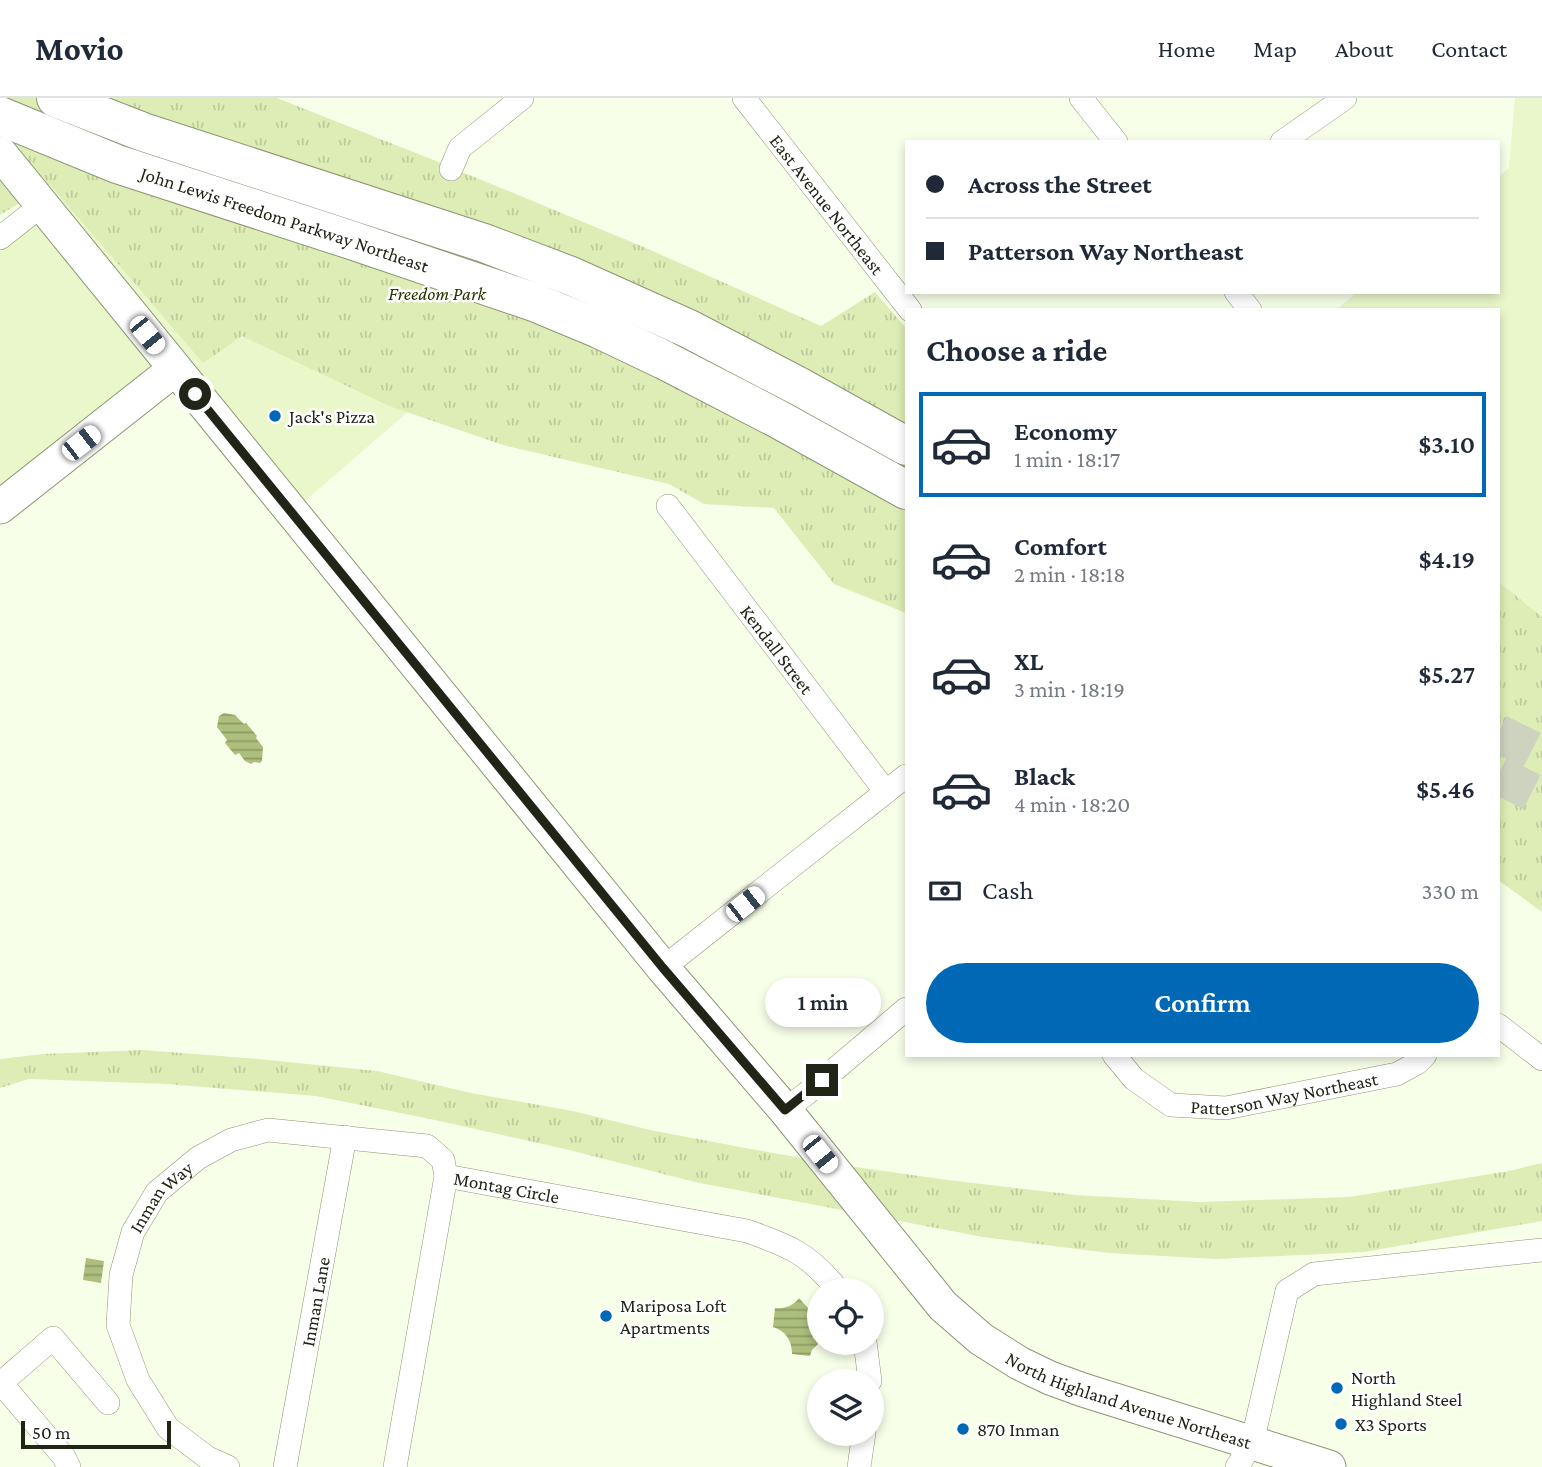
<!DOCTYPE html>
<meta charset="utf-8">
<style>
body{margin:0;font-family:"Crimson Pro",serif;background:#f2f2f3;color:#1f2937;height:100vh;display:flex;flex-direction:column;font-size:26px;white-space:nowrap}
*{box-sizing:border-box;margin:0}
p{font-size:23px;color:#747a83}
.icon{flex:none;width:38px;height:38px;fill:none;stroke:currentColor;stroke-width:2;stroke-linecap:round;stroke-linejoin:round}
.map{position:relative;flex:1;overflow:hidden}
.sheet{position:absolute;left:905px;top:210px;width:595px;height:749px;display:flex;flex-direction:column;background:#fff;border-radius:0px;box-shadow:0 4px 10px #0003}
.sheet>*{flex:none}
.top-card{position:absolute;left:905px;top:42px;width:595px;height:154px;border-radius:0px;box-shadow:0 4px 10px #0003;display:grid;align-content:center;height:154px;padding:0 21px;background:#fff}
.controls{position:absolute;left:807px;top:1180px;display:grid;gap:14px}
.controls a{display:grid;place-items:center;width:77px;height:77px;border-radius:50%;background:#fff;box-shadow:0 4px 10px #0003;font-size:35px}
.scale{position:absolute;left:21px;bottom:18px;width:150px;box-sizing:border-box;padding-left:7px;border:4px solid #212517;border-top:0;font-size:19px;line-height:24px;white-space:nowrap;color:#212517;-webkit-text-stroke:5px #fff;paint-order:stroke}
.end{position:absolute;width:32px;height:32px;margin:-16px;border:9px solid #212517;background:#fff;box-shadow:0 0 0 4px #fff}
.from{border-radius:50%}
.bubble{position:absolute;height:49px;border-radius:24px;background:#fff;box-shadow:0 4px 10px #0003;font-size:23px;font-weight:600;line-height:49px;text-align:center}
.car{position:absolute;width:21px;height:42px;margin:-21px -10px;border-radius:9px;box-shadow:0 0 5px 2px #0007;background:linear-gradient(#fff 24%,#345 0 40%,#fff 0 76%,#345 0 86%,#fff 0)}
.top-card b{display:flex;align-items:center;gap:24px;height:66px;font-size:26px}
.top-card b+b{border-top:2px solid #e0e1e3}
.top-card i{width:18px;height:18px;background:#1f2937}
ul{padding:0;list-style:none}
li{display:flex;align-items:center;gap:21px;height:105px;margin:0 14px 10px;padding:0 7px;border:4px solid transparent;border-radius:0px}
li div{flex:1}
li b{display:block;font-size:26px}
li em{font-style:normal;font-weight:600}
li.current{border-color:#0068b4}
li>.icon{width:63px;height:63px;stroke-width:1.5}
h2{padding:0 21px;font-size:32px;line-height:84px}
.pay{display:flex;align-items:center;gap:18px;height:77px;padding:0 21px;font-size:26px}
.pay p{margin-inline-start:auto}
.button{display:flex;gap:14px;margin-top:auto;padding:14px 21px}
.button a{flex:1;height:80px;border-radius:42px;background:#0068b4;color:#fff;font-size:28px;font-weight:600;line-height:80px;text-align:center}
header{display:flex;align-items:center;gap:42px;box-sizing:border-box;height:98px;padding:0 35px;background:#fff;border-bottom:2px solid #e0e1e3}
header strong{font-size:33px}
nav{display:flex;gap:38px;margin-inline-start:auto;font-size:24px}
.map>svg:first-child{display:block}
.built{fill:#e9f7ca}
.grass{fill:url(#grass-tufts)}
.water{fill:url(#water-rules)}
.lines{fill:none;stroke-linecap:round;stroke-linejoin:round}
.highway-tunnel{stroke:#cdd3bf;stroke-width:38;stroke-dasharray:38 19;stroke-linecap:butt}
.street-casing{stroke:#8b9573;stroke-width:24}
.secondary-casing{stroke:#8b9573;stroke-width:35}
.highway-casing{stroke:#8b9573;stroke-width:40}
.street{stroke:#fff;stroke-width:23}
.secondary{stroke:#fff;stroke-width:33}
.highway{stroke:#fff;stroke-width:38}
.route{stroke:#212517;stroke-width:9}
.poi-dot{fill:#0068b4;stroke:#fff;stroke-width:2.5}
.labels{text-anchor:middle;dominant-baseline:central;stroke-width:5;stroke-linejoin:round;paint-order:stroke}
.street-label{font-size:19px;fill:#212517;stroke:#fff}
.park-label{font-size:19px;font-style:italic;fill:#293300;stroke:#fff}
.poi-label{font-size:19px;fill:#212517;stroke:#fff;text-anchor:start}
</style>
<header>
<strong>Movio</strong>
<nav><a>Home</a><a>Map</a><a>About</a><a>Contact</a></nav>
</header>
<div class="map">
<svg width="1542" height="1369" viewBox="0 0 1542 1369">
<defs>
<pattern id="grass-tufts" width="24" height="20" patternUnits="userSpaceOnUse" patternTransform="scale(1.75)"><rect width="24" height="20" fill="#ddedb5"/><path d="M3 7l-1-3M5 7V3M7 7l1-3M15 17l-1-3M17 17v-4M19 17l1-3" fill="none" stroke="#bdcb9b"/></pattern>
<pattern id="water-rules" width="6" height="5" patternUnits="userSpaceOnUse" patternTransform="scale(1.75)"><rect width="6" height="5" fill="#adbf7c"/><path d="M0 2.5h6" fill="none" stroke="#8c9b65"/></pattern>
</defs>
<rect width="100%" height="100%" fill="#f8ffe9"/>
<!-- built -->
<path class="built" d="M1515,0H1542V519L1498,483V212H1336L1357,194H1498V79L1509,70Z
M50,87L203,264L242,238L417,306L290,416L167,267L0,409V130Z"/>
<!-- grass -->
<path class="grass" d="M0,0H277L431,61L646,150L821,228L875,194L906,230V515L834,486L774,410L704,406L669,386L503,347L389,308L242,238L203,265L50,87L0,117Z
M1498,483L1542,519V814L1498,782Z
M143,952L258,961L377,973L471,995L573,1013L650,1032L751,1051L841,1067L948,1082L1076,1097L1199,1104L1349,1099L1509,1073L1542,1065V1123L1364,1154L1216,1161L1109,1155L983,1139L695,1084L565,1051L435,1022L316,998L166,986L29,981L0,990V961L43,956Z"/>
<!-- water -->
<path class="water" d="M224,615L235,617L244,626L246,625L257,638L256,640L263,649L262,663L260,665L254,664L251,666L245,663L239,655L235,657L225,645L227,642L217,629L219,618Z
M86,1160L104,1163L101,1185L83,1182Z
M799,1200L809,1211C803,1222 812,1225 819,1230L820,1244L812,1252L810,1258L792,1256C792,1243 786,1233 773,1229L775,1210C785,1211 793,1208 799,1200Z"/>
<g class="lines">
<!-- highway-tunnel -->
<path class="highway-tunnel" d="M1498,635L1542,657
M1498,677L1542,699"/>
<!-- street casing -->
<g class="street-casing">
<g id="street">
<path id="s1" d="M744,0L910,212"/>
<path d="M1081,0L1116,44"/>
<path d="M1282,44L1345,0"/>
<path d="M451,71L460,50L522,0"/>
<path d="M0,140L42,107"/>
<path d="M1236,194L1250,212"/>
<path id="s2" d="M668,408L886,694"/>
<path d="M663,870L906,678"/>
<path d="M1498,927L1542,961"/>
<path id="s3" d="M1114,957L1134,981L1171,1007L1226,1010L1397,976L1417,965L1425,957"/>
<path d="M785,1012L806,996L906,911"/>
<path d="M865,1244L870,1283"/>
<path d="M1,1285L64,1359L69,1369"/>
<path d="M0,1286L53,1240L108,1305"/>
<path id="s4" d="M228,1369L208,1360L168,1330L138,1282L118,1227L121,1177L133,1134L157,1094L198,1060L231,1042L268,1032L427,1048L443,1062L446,1078"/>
<path id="s5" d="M285,1369L345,1039"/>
<path id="s6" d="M395,1369L446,1078L747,1133C790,1148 809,1156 838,1192"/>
<path d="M859,1369L864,1335"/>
<path d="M1237,1369L1252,1345L1287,1193L1314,1176L1542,1152"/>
</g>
</g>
<!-- secondary casing -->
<g class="secondary-casing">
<g id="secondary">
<path id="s7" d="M0,55L663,870L785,1012L943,1208L981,1241L1019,1265L1050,1280L1083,1292L1329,1369"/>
<path d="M0,409L175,271"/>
</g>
</g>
<!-- highway casing -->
<g class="highway-casing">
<g id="highway">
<path d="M56,0L143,34L484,145L571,178L689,231L800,289L906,348"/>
<path id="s8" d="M0,18L117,66L351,142L534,204L599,231L664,262L778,321L906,392"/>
</g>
</g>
<!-- street -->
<use href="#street" class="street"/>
<!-- secondary -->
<use href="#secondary" class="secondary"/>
<!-- highway -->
<use href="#highway" class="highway"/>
</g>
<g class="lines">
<!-- route -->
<path class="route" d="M195,296L663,870L785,1012L822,982"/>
</g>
<!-- markers -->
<g class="poi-dot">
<circle cx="275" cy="318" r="7"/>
<circle cx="606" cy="1218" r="7"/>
<circle cx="1337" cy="1290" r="7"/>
<circle cx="1341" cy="1326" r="7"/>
<circle cx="963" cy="1331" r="7"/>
</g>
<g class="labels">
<!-- street labels -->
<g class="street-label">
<text stroke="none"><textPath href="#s1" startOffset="135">East Avenue Northeast</textPath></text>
<text stroke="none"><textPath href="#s8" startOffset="303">John Lewis Freedom Parkway Northeast</textPath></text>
<text stroke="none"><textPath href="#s2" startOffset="180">Kendall Street</textPath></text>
<text stroke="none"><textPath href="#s3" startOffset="191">Patterson Way Northeast</textPath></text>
<text stroke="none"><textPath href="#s6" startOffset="357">Montag Circle</textPath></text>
<text stroke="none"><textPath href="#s4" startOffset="327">Inman Way</textPath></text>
<text stroke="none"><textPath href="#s5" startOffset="168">Inman Lane</textPath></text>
<text stroke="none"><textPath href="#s7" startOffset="1701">North Highland Avenue Northeast</textPath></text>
</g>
<!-- park labels -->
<g class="park-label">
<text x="437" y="195">Freedom Park</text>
</g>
<!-- poi labels -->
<g class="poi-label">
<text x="289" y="318">Jack's Pizza</text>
<text x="620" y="1207">Mariposa Loft<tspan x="620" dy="22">Apartments</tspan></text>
<text x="1351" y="1279">North<tspan x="1351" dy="22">Highland Steel</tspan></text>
<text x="1355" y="1326">X3 Sports</text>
<text x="977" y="1331">870 Inman</text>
</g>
</g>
</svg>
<div class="controls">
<a><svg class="icon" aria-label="locate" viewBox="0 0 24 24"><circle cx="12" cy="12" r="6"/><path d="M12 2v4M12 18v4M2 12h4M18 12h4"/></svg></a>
<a><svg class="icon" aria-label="layers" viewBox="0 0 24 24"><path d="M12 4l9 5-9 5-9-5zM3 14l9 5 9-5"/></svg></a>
</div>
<div class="scale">50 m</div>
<i class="end from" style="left:195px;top:296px"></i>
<i class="end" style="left:822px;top:982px"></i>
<div class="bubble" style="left:765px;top:880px;width:116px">1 min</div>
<i class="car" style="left:147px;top:237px;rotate:141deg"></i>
<i class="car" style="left:81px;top:345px;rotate:52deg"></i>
<i class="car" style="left:745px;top:806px;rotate:52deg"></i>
<i class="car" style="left:820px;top:1056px;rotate:141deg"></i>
<div class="top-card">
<b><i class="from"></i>Across the Street</b>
<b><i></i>Patterson Way Northeast</b>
</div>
<section class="sheet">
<h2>Choose a ride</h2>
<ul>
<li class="current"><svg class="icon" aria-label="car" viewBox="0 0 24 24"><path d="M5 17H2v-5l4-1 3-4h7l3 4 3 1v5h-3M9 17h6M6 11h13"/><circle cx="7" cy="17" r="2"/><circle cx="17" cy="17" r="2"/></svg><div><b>Economy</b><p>1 min · 18:17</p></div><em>$3.10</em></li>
<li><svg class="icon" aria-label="car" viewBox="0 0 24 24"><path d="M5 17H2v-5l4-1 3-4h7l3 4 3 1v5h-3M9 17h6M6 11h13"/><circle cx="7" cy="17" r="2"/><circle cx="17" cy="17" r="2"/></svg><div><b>Comfort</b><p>2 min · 18:18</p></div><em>$4.19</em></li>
<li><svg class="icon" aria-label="car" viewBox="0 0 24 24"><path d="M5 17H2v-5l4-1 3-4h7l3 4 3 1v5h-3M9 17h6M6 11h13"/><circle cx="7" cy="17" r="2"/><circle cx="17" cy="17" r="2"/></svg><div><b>XL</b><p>3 min · 18:19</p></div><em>$5.27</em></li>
<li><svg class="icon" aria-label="car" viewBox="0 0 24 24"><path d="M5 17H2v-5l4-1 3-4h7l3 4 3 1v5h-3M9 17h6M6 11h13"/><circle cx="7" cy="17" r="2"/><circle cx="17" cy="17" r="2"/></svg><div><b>Black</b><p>4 min · 18:20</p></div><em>$5.46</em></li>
</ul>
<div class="pay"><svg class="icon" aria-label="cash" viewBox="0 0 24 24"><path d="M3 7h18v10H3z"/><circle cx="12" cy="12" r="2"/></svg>Cash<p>330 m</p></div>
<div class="button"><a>Confirm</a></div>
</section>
</div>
